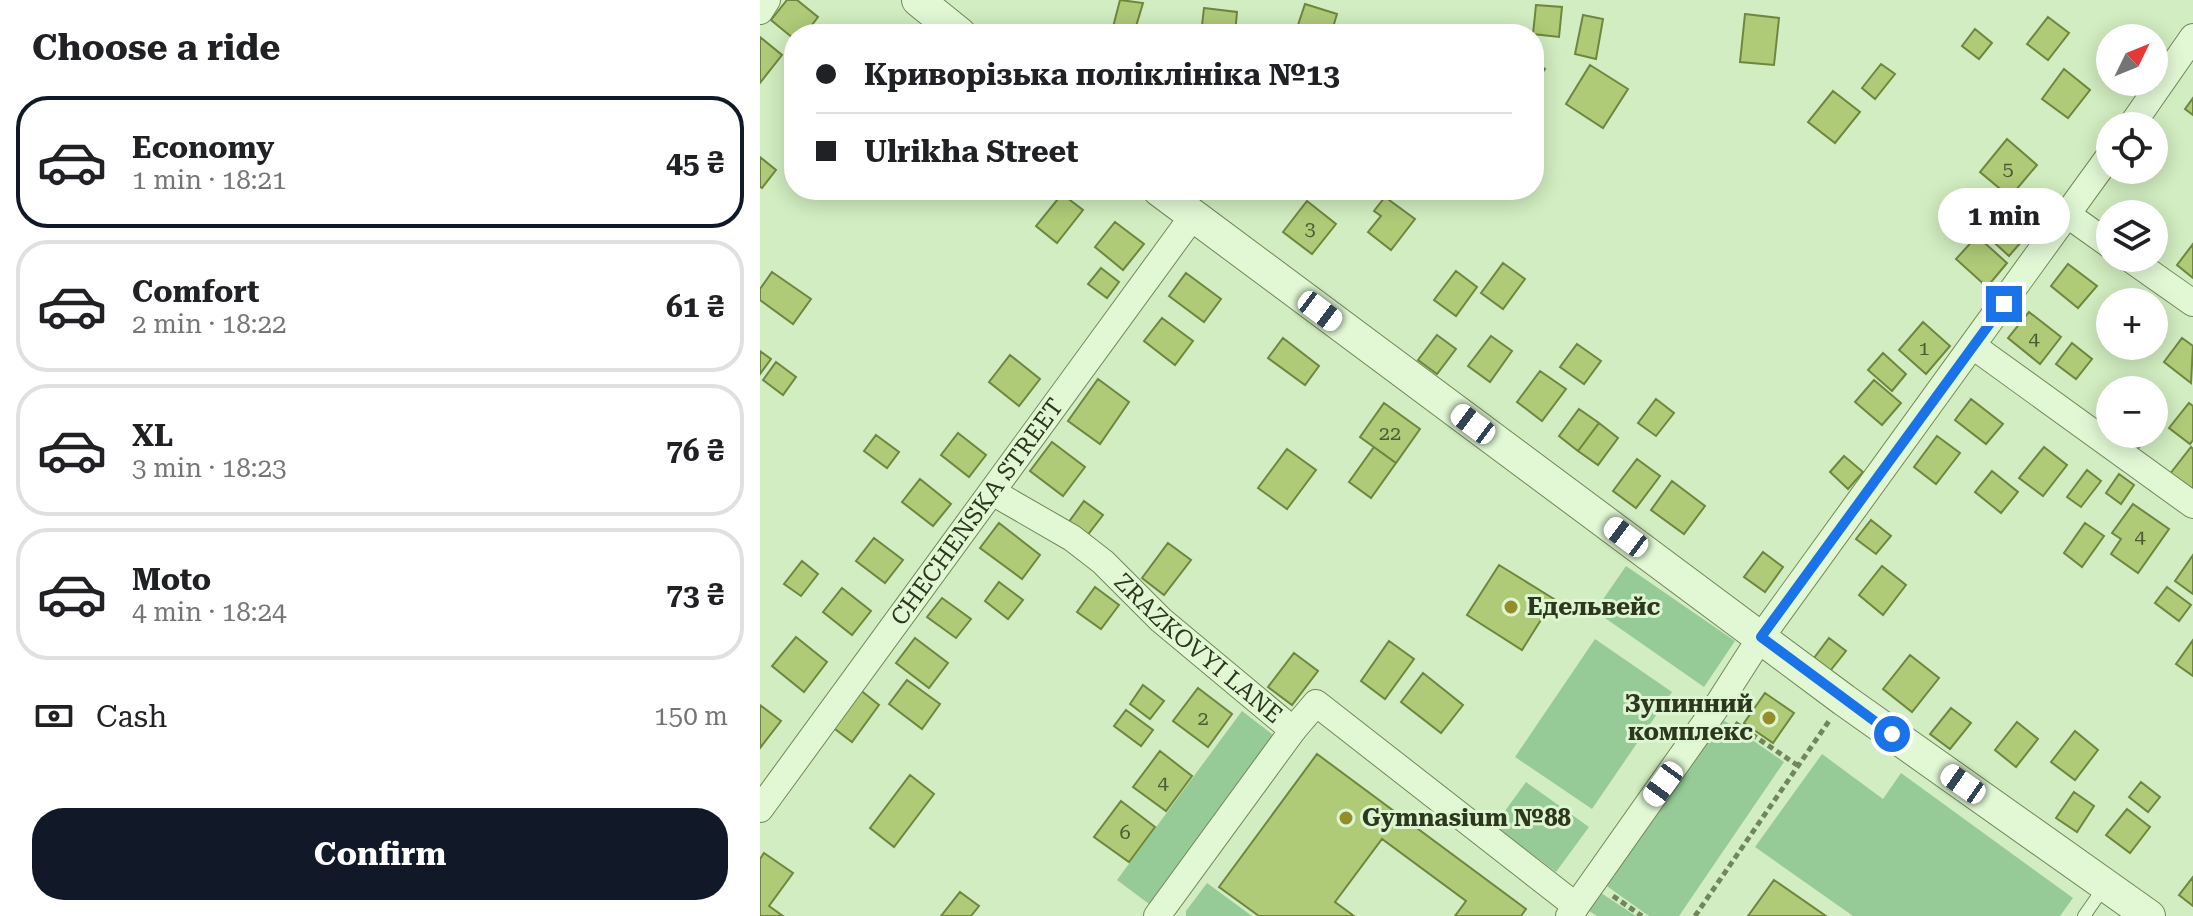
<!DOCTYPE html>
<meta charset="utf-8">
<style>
body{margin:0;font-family:"Roboto Serif",serif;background:#f2f2f2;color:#202124;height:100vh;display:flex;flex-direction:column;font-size:30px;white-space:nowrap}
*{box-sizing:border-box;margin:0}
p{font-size:26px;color:#757577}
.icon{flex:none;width:44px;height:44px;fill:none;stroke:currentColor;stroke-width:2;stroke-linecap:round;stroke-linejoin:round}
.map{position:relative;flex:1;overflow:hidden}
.sheet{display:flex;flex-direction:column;background:#fff;width:760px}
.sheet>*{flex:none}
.guide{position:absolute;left:24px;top:24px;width:760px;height:176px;border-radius:32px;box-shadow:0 4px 20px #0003;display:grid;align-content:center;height:176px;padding:0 32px;background:#fff}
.needle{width:52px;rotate:47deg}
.buttons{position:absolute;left:1336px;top:24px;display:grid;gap:16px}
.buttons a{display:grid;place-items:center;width:72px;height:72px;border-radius:50%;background:#fff;box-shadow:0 4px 20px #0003;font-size:40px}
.end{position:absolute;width:36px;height:36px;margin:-18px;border:10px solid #1a73e8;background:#fff;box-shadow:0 0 0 4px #fff}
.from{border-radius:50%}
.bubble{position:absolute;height:56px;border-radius:28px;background:#fff;box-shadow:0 4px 20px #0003;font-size:26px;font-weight:700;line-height:56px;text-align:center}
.car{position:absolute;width:24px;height:48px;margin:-24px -12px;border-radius:10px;box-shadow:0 0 6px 2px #0007;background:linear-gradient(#fff 24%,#345 0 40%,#fff 0 76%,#345 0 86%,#fff 0)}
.guide b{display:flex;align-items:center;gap:28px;height:76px;font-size:30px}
.guide b+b{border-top:2px solid #e0e0e0}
.guide i{width:20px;height:20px;background:#202124}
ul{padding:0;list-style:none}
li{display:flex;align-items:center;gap:24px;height:132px;margin:0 16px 12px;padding:0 16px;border:4px solid #e0e0e0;border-radius:32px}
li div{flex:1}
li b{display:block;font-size:30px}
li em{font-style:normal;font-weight:700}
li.selected{border-color:#111827}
li>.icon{width:72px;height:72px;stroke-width:1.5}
h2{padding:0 32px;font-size:36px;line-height:96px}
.pay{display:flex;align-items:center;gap:20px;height:88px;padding:0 32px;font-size:30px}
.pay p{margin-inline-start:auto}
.primary-button{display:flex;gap:16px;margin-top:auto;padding:16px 32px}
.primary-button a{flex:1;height:92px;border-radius:32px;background:#111827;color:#fff;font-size:32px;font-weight:700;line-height:92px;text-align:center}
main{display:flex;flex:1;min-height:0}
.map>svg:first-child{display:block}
.green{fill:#96cb98}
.building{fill:#afcb78;stroke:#6f863f;stroke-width:2}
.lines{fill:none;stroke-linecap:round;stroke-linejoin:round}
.service-casing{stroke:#728759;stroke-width:14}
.minor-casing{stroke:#728759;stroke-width:28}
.tertiary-casing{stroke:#728759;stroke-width:34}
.path{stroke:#728759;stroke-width:5;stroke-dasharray:6 4;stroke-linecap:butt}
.service{stroke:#e2f8d5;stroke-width:12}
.minor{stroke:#e2f8d5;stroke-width:26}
.tertiary{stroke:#e2f8d5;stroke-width:32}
.route{stroke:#1a73e8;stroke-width:10}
.poi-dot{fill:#958c2a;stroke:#def5d1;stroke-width:3}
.labels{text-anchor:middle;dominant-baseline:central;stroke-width:6;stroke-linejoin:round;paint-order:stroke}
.number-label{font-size:20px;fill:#4d5c34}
.street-label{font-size:24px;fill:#2c371d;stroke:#def5d1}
.poi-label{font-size:24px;font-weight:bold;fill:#2c371d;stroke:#def5d1;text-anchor:start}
</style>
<main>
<section class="sheet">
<h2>Choose a ride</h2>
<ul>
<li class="selected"><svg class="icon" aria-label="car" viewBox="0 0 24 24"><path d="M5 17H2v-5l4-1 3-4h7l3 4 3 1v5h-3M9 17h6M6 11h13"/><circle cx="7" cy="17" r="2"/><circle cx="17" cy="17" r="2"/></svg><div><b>Economy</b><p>1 min · 18:21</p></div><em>45 ₴</em></li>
<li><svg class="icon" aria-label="car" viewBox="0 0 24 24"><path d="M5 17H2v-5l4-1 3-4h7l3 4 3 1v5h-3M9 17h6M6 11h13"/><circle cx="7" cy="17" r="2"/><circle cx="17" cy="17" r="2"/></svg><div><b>Comfort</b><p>2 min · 18:22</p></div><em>61 ₴</em></li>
<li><svg class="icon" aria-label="car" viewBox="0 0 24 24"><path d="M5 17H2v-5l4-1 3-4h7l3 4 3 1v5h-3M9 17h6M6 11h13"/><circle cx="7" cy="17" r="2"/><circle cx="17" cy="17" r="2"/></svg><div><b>XL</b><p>3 min · 18:23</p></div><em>76 ₴</em></li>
<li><svg class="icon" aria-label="car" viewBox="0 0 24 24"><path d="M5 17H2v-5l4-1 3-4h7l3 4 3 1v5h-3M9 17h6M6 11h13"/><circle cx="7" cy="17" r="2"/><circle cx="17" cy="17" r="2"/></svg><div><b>Moto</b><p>4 min · 18:24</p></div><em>73 ₴</em></li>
</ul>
<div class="pay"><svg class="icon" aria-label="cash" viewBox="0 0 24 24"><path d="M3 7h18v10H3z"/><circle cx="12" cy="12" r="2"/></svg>Cash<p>150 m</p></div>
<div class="primary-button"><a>Confirm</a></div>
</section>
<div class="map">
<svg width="1433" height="916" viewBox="0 0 1433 916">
<rect width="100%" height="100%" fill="#d2edc1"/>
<!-- green -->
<path class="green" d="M866,566L975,641L944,687L835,611Z
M835,639L912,692L832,809L755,757Z
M482,711L521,741L397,910L357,880Z
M959,717L1024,762L919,916H889L844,884Z
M1062,754L1123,799L1141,773L1313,898L1300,916H1093L995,847Z
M766,782L829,827L796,872L734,826Z
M447,883L492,916H426V911Z
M838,891L876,916H837L826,909Z"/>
<!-- building -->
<path class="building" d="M27,0H37L58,17L45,34H34V39L11,20Z
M360,0L383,3L374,33L353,27Z
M545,4L577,14L571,34H535Z
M776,5L802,7L799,37L773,34Z
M444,8L477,12L475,34H441Z
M985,14L1019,18L1014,65L980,62Z
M823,15L843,19L836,59L815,54Z
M1288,17L1309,33L1288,60L1267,44Z
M1215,29L1232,43L1219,59L1202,46Z
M0,37L22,55L0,83Z
M774,61L785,69L774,84Z
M1121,64L1135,74L1115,99L1102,88Z
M830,65L868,89L843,128L806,104Z
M1304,69L1330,90L1308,118L1282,99Z
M1073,91L1100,112L1075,143L1048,122Z
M1433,98V115L1425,109Z
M1247,139L1277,165L1250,197L1220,172Z
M0,157L16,170L2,188L0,187Z
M302,194L323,210L297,243L276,226Z
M625,197L655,219L631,250L608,232L621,216L614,211Z
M547,201L576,224L552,254L523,232Z
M355,222L384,244L363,270L335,247Z
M1240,222L1262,241L1249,256L1227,236Z
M1217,236L1247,263L1227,287L1196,259Z
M1433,244V278L1417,265Z
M743,263L765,279L743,309L721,293Z
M1308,264L1337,286L1318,308L1291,286Z
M341,268L359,282L347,298L328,284Z
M696,271L717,287L696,316L674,300Z
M12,272L51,299L33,324L0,300V289Z
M426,273L461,299L444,322L409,296Z
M1374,292L1388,302H1368Z
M1269,312L1301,337L1280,364L1248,338Z
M402,318L433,341L415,365L384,341Z
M1163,322L1190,346L1166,374L1139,350Z
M677,335L696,349L677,374L658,360Z
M731,336L752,351L730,382L708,366Z
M523,338L559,366L545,385L508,358Z
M1422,338L1433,346L1431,383L1404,362Z
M1312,343L1332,359L1316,379L1296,364Z
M817,344L841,361L824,384L800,367Z
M0,351L11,359L0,374Z
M1123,353L1146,374L1132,391L1108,370Z
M250,355L280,379L259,406L229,382Z
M16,362L36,377L23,395L3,380Z
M780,371L806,389L782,421L757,402Z
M338,379L369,402L340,444L308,421Z
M1114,380L1141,403L1122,425L1095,402Z
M896,399L914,413L896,436L878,423Z
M1211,399L1243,424L1226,444L1195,420Z
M624,403L660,429L636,463L600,437Z
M1429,403L1433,406V440L1430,444L1409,428Z
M819,409L839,423L818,451L799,436Z
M839,423L858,438L838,465L818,451Z
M198,433L226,455L209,477L181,455Z
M1356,434H1390L1376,451Z
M116,435L139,452L127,468L104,451Z
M1177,436L1200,453L1176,484L1154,467Z
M292,442L325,467L303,496L270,471Z
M614,447L636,463L611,498L589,482Z
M1284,447L1307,465L1283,496L1259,478Z
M1431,447L1433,449V490L1406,479Z
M527,449L556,470L527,509L498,488Z
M1084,456L1103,472L1088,489L1070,472Z
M877,459L900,476L876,508L853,491Z
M1327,470L1341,481L1321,507L1307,497Z
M1232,471L1258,492L1241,513L1215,492Z
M1359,474L1374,485L1361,504L1346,493Z
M160,479L191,504L173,526L142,502Z
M912,481L945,506L924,534L891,510Z
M324,501L343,515L326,537L308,523Z
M1373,504L1409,529L1378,573L1351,554L1361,539L1352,533Z
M1111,520L1131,536L1116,554L1096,539Z
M239,523L280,555L262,579L220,548Z
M1325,523L1344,536L1322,567L1304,553Z
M114,538L143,560L125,583L96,561Z
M408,543L431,560L404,595L382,578Z
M1003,552L1023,567L1005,592L984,577Z
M1433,555V594L1415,581Z
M42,561L58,574L41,596L24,584Z
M739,565L794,599L762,650L707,615Z
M1122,566L1146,585L1123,615L1099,595Z
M239,582L263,600L248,619L225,601Z
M335,587L359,605L341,629L317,612Z
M1407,587L1431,605L1419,621L1395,603Z
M82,588L111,611L92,635L63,612Z
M182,598L211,619L196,638L167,617Z
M36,637L67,662L44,692L12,666Z
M155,638L188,663L169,688L136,663Z
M1069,638L1086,651L1070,671L1054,658Z
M1433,640V676L1416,664Z
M629,641L654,659L625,699L601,681Z
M534,653L558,671L532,705L508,687Z
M1150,655L1179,678L1152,712L1123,689Z
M663,673L703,705L681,733L641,702Z
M147,680L180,704L162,729L129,704Z
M383,685L404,701L390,719L370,704Z
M438,688L472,714L448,747L413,721Z
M99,689L119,705L92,742L71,726Z
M1005,693L1034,713L1013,743L984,723Z
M0,705L21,721L0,748Z
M1191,708L1211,723L1190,749L1170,734Z
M366,710L393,730L381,746L354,726Z
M1257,722L1278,739L1256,767L1235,750Z
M1315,731L1338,750L1315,780L1291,762Z
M400,751L432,776L406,811L373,787Z
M557,754L766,909L761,916H695L706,901L622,839L575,902L594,916H499L459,887Z
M150,775L174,794L134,847L110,828Z
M1381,782L1400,797L1388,812L1369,797Z
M1314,792L1334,806L1317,832L1296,818Z
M361,801L395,827L369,862L334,837Z
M1367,809L1390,827L1370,853L1346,835Z
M4,853L33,873L9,906L23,916H0V859Z
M1433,877V906L1419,895Z
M1014,880L1066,916H988Z
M200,892L219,906L211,916H181Z"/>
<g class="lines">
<!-- service casing -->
<g class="service-casing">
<path id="service" d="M1324,916L1345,886"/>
</g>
<!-- minor casing -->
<g class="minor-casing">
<g id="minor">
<path d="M0,11L7,0"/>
<path d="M1371,126L1433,37"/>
<path d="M1308,215L1350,245"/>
<path d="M1369,258L1433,303"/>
<path d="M1213,346L1433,505"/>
<path id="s1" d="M234,493L312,538L343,562L401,620L533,730L397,916"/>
<path d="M533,730L556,703L816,906"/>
<path id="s2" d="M0,809L433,216"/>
<path d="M809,916L955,709L1001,637L1350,155"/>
</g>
</g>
<!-- tertiary casing -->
<g class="tertiary-casing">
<path id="tertiary" d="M158,0L200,34
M399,190L1084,700L1389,916"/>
</g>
<!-- path -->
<path class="path" d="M975,723L1037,765
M853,896L882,916
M935,916L1069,721"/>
<!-- service -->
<use href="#service" class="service"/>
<!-- minor -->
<use href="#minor" class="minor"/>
<!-- tertiary -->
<use href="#tertiary" class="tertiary"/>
</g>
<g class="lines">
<!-- route -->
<path class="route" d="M1132,734L1001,637L1244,304"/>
</g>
<!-- markers -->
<g class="poi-dot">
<circle cx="751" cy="607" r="8"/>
<circle cx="1009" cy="718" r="8"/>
<circle cx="586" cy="818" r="8"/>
</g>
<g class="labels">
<!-- number labels -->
<g class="number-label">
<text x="1248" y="168">5</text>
<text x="550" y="228">3</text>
<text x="1274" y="338">4</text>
<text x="1164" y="348">1</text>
<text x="630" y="433">22</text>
<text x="1380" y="536">4</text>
<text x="443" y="718">2</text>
<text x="403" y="782">4</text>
<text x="365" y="832">6</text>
</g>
<!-- street labels -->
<g class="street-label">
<text stroke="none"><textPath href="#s2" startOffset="368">CHECHENSKA STREET</textPath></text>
<text stroke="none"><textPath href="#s1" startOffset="258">ZRAZKOVYI LANE</textPath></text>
</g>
<!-- poi labels -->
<g class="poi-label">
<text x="767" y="607">Едельвейс</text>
<text x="993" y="704" text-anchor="end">Зупинний<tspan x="993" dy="28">комплекс</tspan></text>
<text x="602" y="818">Gymnasium №88</text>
</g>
</g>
</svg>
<div class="buttons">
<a><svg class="needle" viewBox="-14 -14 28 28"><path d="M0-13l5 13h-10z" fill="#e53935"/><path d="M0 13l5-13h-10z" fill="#757577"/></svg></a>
<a><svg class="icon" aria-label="locate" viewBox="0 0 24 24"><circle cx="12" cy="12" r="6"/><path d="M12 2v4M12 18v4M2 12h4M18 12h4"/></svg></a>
<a><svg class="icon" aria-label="layers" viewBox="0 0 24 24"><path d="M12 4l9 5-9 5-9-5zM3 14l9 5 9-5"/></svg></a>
<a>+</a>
<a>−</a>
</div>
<i class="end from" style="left:1132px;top:734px"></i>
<i class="end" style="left:1244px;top:304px"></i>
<div class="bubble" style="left:1178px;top:188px;width:132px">1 min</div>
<i class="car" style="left:560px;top:311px;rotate:127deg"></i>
<i class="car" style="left:713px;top:424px;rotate:307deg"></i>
<i class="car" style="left:866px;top:537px;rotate:307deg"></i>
<i class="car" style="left:903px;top:784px;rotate:216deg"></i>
<i class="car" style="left:1203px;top:784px;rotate:305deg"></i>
<div class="guide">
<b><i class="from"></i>Криворізька поліклініка №13</b>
<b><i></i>Ulrikha Street</b>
</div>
</div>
</main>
